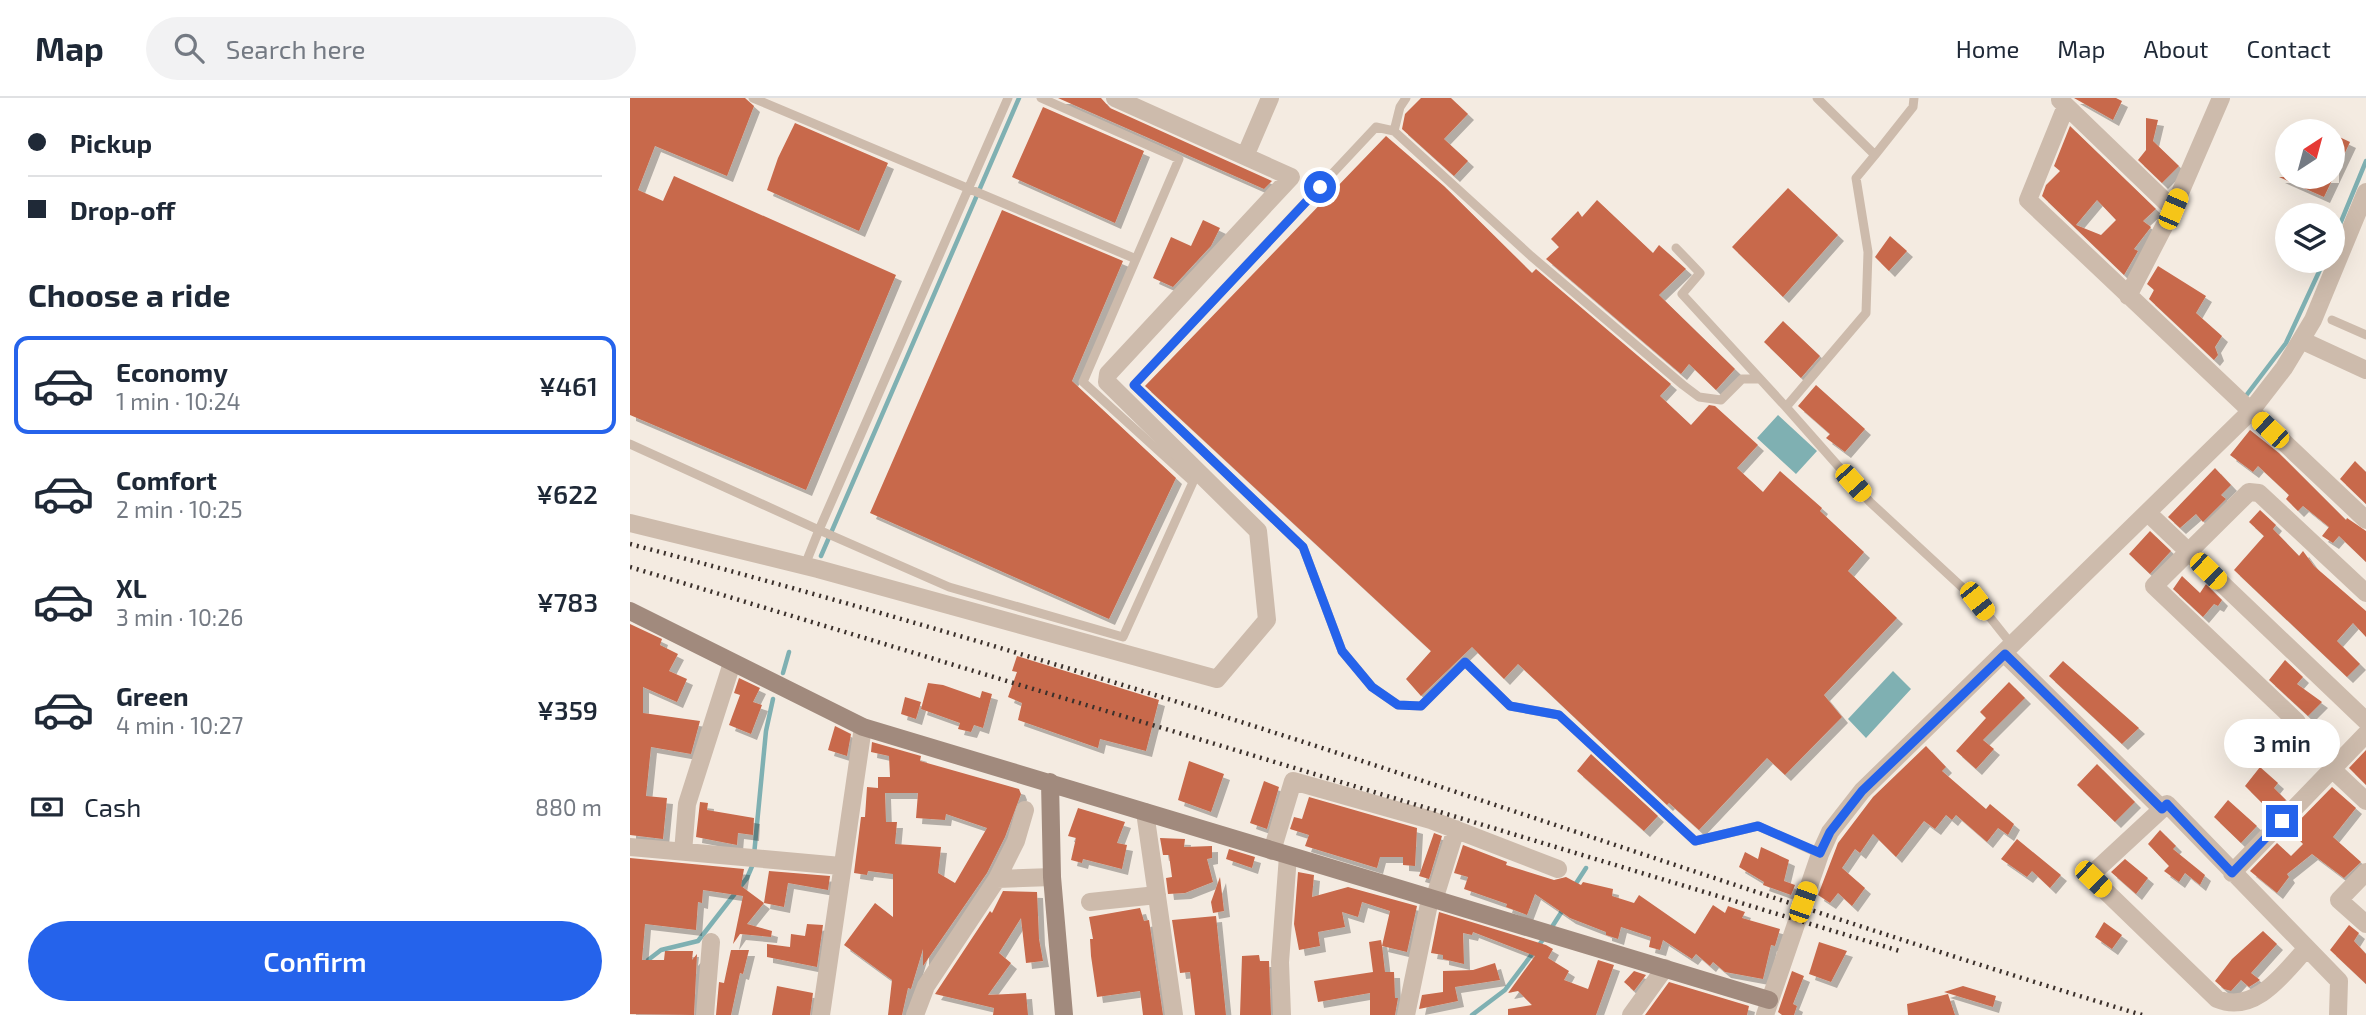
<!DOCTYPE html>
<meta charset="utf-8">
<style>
body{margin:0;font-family:"Exo 2",sans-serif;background:#f2f2f3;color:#1f2937;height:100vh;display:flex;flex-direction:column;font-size:26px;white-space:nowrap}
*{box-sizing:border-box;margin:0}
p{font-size:23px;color:#747a83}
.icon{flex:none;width:38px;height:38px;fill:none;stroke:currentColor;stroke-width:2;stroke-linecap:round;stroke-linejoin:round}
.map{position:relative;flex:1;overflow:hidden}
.panel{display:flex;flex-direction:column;background:#fff;width:630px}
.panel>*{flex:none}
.top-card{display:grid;align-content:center;height:154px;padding:0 28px;background:#fff}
.needle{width:46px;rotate:36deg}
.controls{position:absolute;left:1645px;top:21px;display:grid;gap:14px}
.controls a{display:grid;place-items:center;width:70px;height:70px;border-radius:50%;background:#fff;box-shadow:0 7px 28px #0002;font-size:35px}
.end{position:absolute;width:32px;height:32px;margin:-16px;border:9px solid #2563eb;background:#fff;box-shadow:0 0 0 4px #fff}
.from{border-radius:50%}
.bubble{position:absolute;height:49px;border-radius:24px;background:#fff;box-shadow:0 7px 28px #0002;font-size:23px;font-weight:600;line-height:49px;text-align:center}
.car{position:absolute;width:21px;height:42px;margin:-21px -10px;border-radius:9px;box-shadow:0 0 5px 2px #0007;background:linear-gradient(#f5c518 24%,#345 0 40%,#f5c518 0 76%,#345 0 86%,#f5c518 0)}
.top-card b{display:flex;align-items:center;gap:24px;height:66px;font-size:26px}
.top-card b+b{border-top:2px solid #e0e1e3}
.top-card i{width:18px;height:18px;background:#1f2937}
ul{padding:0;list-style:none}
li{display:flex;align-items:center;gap:21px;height:98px;margin:0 14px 10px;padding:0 14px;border:4px solid transparent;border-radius:14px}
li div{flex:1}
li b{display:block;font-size:26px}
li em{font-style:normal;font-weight:600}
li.current{border-color:#2563eb}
li>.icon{width:63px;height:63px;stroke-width:1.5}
h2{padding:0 28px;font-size:32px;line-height:84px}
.pay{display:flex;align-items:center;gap:18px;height:77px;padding:0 28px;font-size:26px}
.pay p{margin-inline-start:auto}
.action{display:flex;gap:14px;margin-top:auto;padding:14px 28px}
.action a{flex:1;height:80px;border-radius:42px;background:#2563eb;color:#fff;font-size:28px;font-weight:600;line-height:80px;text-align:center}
header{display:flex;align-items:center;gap:42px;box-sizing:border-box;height:98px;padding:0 35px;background:#fff;border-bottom:2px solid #e0e1e3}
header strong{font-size:33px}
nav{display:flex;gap:38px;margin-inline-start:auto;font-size:24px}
.search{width:490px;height:63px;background:#f2f2f3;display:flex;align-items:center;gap:18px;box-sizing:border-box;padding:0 24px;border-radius:38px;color:#747a83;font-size:26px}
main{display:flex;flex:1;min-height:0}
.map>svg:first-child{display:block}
.water{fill:#7fb0b2}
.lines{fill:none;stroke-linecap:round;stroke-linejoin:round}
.stream{stroke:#7fb0b2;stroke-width:4.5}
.building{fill:#c8694b;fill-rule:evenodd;filter:url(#shadow)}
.lane{stroke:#cdbbac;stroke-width:9}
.street{stroke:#cdbbac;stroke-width:18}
.secondary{stroke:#a18a7d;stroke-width:18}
.rail{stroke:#3b302b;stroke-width:4.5;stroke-dasharray:2 5;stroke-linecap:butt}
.route{stroke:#2563eb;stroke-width:9}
</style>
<header>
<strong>Map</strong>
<div class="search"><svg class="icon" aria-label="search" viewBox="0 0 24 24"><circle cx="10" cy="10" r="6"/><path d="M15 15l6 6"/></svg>Search here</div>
<nav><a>Home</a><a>Map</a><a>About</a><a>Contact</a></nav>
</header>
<main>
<section class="panel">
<div class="top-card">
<b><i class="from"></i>Pickup</b>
<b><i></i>Drop-off</b>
</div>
<h2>Choose a ride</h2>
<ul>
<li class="current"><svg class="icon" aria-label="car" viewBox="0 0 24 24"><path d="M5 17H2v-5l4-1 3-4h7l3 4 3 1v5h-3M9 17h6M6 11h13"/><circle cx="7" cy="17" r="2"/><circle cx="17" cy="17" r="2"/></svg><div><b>Economy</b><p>1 min · 10:24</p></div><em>¥461</em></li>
<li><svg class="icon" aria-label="car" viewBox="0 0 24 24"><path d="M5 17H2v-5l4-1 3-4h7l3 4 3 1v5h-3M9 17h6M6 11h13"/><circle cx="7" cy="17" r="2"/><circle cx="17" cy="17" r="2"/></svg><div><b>Comfort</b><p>2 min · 10:25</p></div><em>¥622</em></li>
<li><svg class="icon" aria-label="car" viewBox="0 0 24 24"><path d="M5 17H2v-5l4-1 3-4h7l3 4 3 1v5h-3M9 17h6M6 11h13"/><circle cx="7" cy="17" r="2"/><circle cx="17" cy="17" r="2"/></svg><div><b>XL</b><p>3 min · 10:26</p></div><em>¥783</em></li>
<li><svg class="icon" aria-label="car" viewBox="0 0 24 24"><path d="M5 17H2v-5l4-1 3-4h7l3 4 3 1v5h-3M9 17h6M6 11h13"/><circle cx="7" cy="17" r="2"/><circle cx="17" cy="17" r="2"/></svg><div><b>Green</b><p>4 min · 10:27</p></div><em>¥359</em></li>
</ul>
<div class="pay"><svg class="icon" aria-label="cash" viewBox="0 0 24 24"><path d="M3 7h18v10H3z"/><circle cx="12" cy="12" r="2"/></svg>Cash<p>880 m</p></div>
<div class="action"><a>Confirm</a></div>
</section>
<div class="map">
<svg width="1736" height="917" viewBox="0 0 1736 917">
<defs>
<filter id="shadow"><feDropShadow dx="6" dy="6" stdDeviation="0" flood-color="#0004"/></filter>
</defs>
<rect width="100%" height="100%" fill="#f4ebe1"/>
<!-- water -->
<path class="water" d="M1148,317L1187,353L1166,376L1127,340Z
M1263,573L1281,591L1236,640L1218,621Z"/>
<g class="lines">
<!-- stream -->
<path class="stream" d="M1703,143L1736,63
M1615,299L1656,245L1694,163
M191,458L389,0
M153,575L159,554
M124,757L136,633L143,601
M943,790L956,770
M920,832L934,810
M17,867L18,862L31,852L68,843L117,780L123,766
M842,917L875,892L915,839"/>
</g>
<!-- building -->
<path class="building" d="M0,0H115L124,8L97,78L25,48L8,92L33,103L44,78L266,177L176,392L0,317Z
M428,0H471L480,10L642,83L634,91Z
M791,0H821L838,16L814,41L838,63L824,78L772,31L775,16Z
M1444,0H1486L1492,3L1483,22Z
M413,9L514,53L485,125L382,79Z
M1516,20L1528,22L1523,43L1549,68L1532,85L1508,62L1516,52Z
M165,25L258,65L229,133L137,92L148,60Z
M1440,28L1526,111L1513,123L1521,129L1504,151L1508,153L1494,177L1412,98L1416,87L1430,73L1424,68ZM1467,102L1486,122L1471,137L1446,127Z
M1703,36L1720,44L1694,99L1649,79H1703Z
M756,38L814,88L902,175L906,171L1041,286L1030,298L1061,327L1079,307L1085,308L1128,347L1107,370L1133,394L1150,373L1192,410L1190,413L1234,454L1218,473L1267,520L1194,597L1212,619L1155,677L1137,660L1069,732L1039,705L1037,707L888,566L874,581L842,549L791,598L776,581L801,553L515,288Z
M1158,90L1208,137L1153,199L1102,149Z
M967,102L1023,155L1029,147L1056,171L1029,197L1105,271L1086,292L1059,266L1051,276L916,161L929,149L921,141L948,113L952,119Z
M372,112L493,163L442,283L546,380L479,521L240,415Z
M573,122L590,130L581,148L543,189L523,180L541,139L561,148Z
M1260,138L1277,153L1259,173L1245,159Z
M1528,168L1576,198L1566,215L1592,238L1585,249L1588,257L1584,262L1519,201L1524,192L1517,186Z
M1153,223L1190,258L1171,280L1134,244Z
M1186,287L1235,331L1215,354L1196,340L1200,336L1168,308Z
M1620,332L1649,355L1716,422L1717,420L1736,433V464L1709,438L1703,445L1692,438L1699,429L1673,408L1668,413L1656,401L1659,397L1628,368L1623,374L1600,357Z
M1725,363L1736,374V406L1710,381Z
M1585,370L1601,387L1591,397L1596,401L1573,424L1566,416L1550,430L1538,419Z
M1630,412L1646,427L1643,431L1669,458L1673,453L1684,468L1736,513V539L1723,525L1707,543L1730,566L1717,579L1604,472L1634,438L1619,424Z
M1520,433L1541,453L1520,476L1499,456Z
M1552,478L1570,495L1576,486L1592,502L1588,508L1584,506L1573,519L1543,491Z
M0,526L32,541L30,547L48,556L39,573L57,581L47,604L13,589V615L70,623L61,656L21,649L16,698L37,700L33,741L0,737Z
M387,558L529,602L516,653L470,641L468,650L388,622L392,605L378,599L387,574L382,573Z
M1655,562L1673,579L1667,586L1692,604L1678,618L1639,582Z
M1433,563L1509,630L1492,646L1419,578Z
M109,580L130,590L123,604L132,607L121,636L99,627L110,597L104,595Z
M1379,584L1395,600L1353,642L1364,651L1346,671L1326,653L1356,620L1350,614Z
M298,585L313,587L350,600L352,593L362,596L353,630L344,627L341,634L328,631L330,625L291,611Z
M275,599L291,604L286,621L271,616Z
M205,628L221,636L217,658L198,652Z
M242,644L291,658L290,663L389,691L391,696L375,739L357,775L293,868V851L281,891L278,890L272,917H258L262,882L214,847L245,805L263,819V776L238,773L237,777L224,775L231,719H235L237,689L248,690V679H260L259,658L241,654ZM255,695H288L286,720L315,722L316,716L357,730L325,785L308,775L311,749L265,746L267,724H256Z
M1296,648L1316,669L1312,673L1356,711L1360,706L1384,726L1378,737L1368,730L1357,744L1326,717L1322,722L1316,717L1305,731L1294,723L1266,759L1243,736L1230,755L1225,751L1212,770L1235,790L1222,808L1208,795L1200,805L1188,797L1208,745L1243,699Z
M1736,652V687L1719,670Z
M961,656L1028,718L1014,733L947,673Z
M559,663L594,676L581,714L548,702Z
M1467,666L1505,704L1485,724L1447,687Z
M1630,669L1648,685L1644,690L1656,702L1643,716L1615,688Z
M634,683L649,689L637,731L620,725Z
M1702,689L1726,710L1703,739L1731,764L1714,780L1682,756L1657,776L1659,779L1647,795L1620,773L1647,745L1661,758L1673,746L1660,732Z
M679,699L787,730L785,768L773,767V759H750L747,770L675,748L679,737L660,731L664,719L672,721Z
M1598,702L1627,728L1611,745L1584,719Z
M70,704L78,705L77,712L124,720L123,737L108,735L107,747L66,739Z
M448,710L495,724L487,745L497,747L492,771L453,761L452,765L441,762L446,740L438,738Z
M1530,732L1546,748L1543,751L1575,777L1570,787L1555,775L1549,784L1534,773L1539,768L1518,746Z
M804,735L812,738L799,781L789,778Z
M530,740L555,741L554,749L582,748V760L577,761L583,784L555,795L538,796L536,780L542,779L539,757H533Z
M1387,741L1431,777L1420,790L1402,773L1397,779L1371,761Z
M833,747L877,764L876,767L924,782L936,779L951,787L953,784L983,791L982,798L1004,805L1009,797L1065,836L1083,807L1095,815L1098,808L1115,814L1112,820L1150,831L1145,848L1141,847L1133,881L1095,874L1083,864L1080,868L1066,856L1062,861L1033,842L1030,852L1019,849L1021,839L991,829L988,841L976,837V834L940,820L905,796L897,817L876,809L877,806L834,791L838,779L824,775Z
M1131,749L1159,762L1154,783L1165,787L1161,797L1133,787L1134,784L1109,769L1115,754L1128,761Z
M599,751L625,759L622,770L596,761Z
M0,760L114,771L111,788L134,805L117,826L142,833L141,839L110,836L103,846L113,798L73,792L72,805L68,804L66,832L15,826L12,862H34L35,853H63L62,862L67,856L64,917L0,916Z
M1495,761L1518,780L1506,796L1481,774Z
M139,773L200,778L198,792L158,785L154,809L134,805Z
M668,774L684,777L682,799L718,789L787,808L777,854L752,848L755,874H764L765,900H768L765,917H740V895L688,904L684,883L743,874L739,844L751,842L752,848L760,813L732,804L728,819L712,814L715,829L688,834L690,848L669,852L664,826Z
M590,779L594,813L583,815L581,804Z
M373,793L407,794L409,841L413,863L396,865L391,820L369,855L381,865L358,897L396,895L398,917H363L364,910L305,896L360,813L362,815Z
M510,810L514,823L519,822L533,917H513L510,893L467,899L461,858L460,841H463L459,819Z
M809,814L916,847L923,851L918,860L939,873L934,882L958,891L968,862L984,867L966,917H878V911L902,907L888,893L878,895L905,858L843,834L842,837L833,835L834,866L813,861V857L801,855Z
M586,818L596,917H565L560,874L550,875L542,822Z
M1474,824L1492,837L1482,851L1465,839Z
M177,826L193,827L187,869L137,859V846L160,849L161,836L175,838Z
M1719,827L1729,835L1724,843L1736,856V886L1700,852Z
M1633,833L1647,846L1621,875L1630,882L1619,889L1611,882L1601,893L1594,891L1585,883L1602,861Z
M1189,844L1217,853L1201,884L1179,876Z
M101,852H119L113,876L110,875L101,917H86L89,884L94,885Z
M629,857L630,863H639L641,917H610L612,858Z
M865,865L870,882L825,889L828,903L789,911L792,897L813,894V873L843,872Z
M1004,873L1016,877L1004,893L994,884Z
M1162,873L1174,878L1163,906L1167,908L1164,917H1152L1148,914Z
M1039,884L1119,908L1117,917H1015Z
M147,888L183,895L180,917H142Z
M1333,888L1366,898L1363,909L1314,894Z
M1318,896L1325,917H1278L1277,906Z"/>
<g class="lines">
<!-- lane -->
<path class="lane" d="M123,0L506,161L453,284L563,384L493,539L319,489L189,432L175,467
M411,0L549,61L506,161
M776,0L770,9L764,33L901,158L1053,287L1069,299L1091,302L1112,281H1130
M1187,0L1245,57L1226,80L1238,154L1236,215L1156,309L1240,404L1347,503L1382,547
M764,33L746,29L504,287L673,449L712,553L742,589L768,607L791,608L835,564L880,608L929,617L1065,743L1128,728L1190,756
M1245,57L1283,9L1284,0
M1046,150L1070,175L1052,196L1156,309
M1702,222L1736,237
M0,346L189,432L378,0"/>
<!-- street -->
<path class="street" d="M1430,2L1543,111
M1436,8L1398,102L1736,422
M616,56L640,0
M1498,198L1543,111L1591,0
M1671,242L1736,272
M1519,416L1736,623
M0,425L188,471L587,581L637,522L628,433L477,284L478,276L661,79L485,0
M1375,556L1532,711L1537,706L1709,883L1708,917
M1667,624L1524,488L1619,394L1629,395L1736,495
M1702,671L1736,703
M1532,711L1464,774L1463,781L1587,901C1625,917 1654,875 1676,851
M515,714L544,917
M0,749L211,768
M642,753L663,683L801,722L928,771
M53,754L57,706L102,565
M1736,774L1709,802L1736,826
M1602,775L1736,636
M367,781L386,743L395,712
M804,802L826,731
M460,804L527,797
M75,917L81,844
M191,917L233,629
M285,917L296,888L367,781L422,779
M652,917L650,864L658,758
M776,917L800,801
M1001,917L1035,870
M1135,917L1190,756L1200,734L1232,693L1620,314L1654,270L1683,222L1736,94"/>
<!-- secondary -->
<path class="secondary" d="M0,513L233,629L1139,902
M420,684L422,779L434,917"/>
<!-- rail -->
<path class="rail" d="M0,446C246,511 491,584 732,663C992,748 1250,838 1512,917
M0,469L1273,854"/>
</g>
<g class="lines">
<!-- route -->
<path class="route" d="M690,89L504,287L673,449L712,553L742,589L768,607L791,608L835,564L880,608L929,617L1065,743L1128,728L1190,755L1200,734L1232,693L1375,556L1532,711L1537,706L1602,775L1652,723"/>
</g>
</svg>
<div class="controls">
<a><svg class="needle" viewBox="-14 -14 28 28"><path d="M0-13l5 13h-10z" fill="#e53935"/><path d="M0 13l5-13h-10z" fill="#747a83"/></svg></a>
<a><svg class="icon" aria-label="layers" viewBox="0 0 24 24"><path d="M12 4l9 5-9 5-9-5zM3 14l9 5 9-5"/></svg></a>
</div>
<i class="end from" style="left:690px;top:89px"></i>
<i class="end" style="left:1652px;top:723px"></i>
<div class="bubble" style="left:1594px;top:621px;width:116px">3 min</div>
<i class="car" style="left:1543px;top:111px;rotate:23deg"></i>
<i class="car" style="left:1640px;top:332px;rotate:313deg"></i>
<i class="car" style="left:1223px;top:385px;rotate:138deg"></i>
<i class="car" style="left:1578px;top:473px;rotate:134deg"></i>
<i class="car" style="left:1347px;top:503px;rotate:142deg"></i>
<i class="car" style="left:1463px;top:781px;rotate:134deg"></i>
<i class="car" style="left:1173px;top:804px;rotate:19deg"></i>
</div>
</main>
